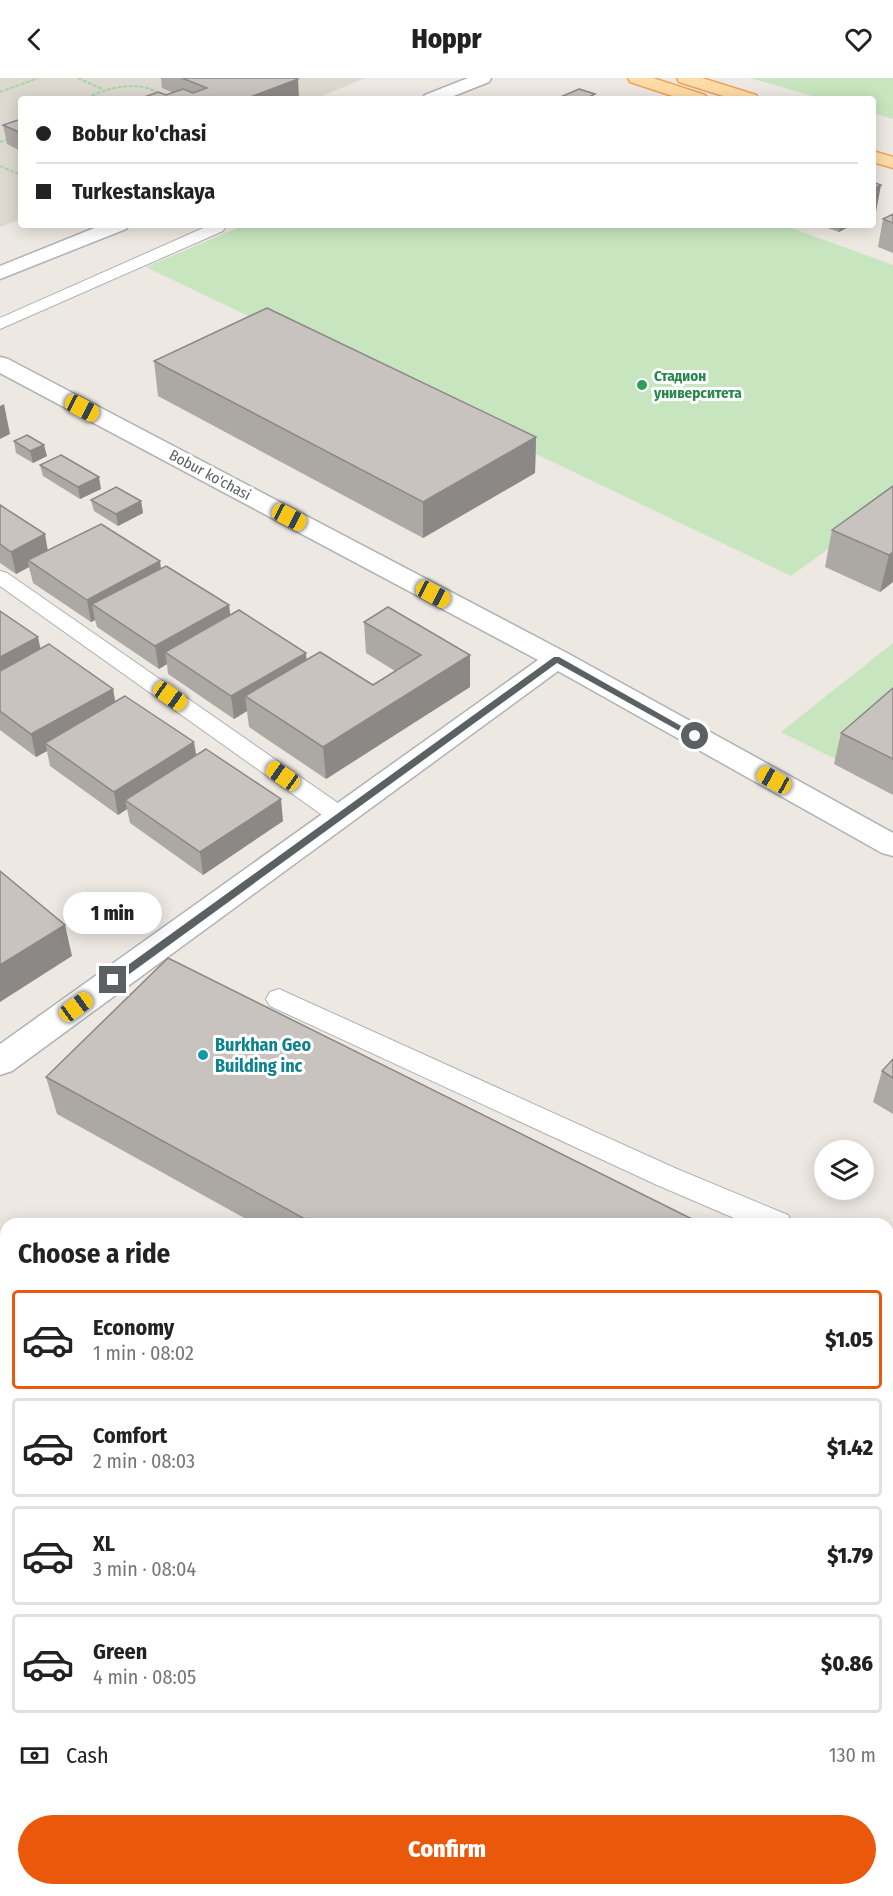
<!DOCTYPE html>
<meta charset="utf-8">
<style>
body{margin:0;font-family:"Fira Sans Condensed",sans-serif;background:#f2f2f2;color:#222;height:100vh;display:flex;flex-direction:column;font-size:22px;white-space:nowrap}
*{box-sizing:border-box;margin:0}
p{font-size:20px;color:#767676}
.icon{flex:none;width:33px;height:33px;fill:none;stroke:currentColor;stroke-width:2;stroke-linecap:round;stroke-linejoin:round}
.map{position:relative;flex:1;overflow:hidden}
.sheet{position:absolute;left:0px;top:1140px;width:894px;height:678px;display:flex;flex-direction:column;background:#fff;border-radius:18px 18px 0 0;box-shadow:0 3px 15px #0003}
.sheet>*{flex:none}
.top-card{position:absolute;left:18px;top:18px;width:858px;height:132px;border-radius:6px;box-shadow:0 3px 15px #0003;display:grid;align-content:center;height:132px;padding:0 18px;background:#fff}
.fabs{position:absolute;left:814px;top:1062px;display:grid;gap:12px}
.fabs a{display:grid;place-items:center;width:60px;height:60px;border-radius:50%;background:#fff;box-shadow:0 3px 15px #0003;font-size:30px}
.end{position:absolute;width:27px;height:27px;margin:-14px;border:8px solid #5b6063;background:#fff;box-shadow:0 0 0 3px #fff}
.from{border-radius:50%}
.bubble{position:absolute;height:42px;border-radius:21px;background:#fff;box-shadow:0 3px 15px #0003;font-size:20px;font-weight:800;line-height:42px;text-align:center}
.car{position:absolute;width:18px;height:36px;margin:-18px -9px;border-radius:8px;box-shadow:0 0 4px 2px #0007;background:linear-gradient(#f5c518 24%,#345 0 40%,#f5c518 0 76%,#345 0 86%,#f5c518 0)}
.top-card b{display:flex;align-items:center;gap:21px;height:57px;font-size:22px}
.top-card b+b{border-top:2px solid #e0e0e0}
.top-card i{width:15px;height:15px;background:#222}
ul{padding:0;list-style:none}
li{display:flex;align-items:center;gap:18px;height:99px;margin:0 12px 9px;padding:0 6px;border:3px solid #e0e0e0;border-radius:6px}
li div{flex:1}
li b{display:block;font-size:22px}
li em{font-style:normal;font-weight:800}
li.active{border-color:#ea580c}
li>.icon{width:54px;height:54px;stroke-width:1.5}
h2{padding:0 18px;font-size:27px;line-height:72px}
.pay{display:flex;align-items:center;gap:15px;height:66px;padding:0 18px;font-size:22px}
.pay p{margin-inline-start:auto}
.action{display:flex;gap:12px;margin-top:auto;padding:12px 18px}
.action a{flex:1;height:69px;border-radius:36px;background:#ea580c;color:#fff;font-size:24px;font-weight:800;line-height:69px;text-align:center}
header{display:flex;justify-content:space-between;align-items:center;height:78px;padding:0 18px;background:#fff;font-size:27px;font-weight:800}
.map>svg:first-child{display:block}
.education{fill:#ddd8d0}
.green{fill:#c7e5bf}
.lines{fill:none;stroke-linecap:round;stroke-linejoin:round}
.service-casing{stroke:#aeb2b5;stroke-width:2}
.minor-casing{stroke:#aeb2b5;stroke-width:3}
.tertiary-casing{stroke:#aeb2b5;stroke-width:3}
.primary-casing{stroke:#f0a359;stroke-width:3}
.path{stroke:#a2d7a4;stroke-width:2;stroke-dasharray:4 1.5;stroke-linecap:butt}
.service{fill:#fff;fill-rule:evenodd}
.minor{fill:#fff;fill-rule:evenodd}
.tertiary{fill:#fff;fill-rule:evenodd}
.primary{fill:#fedca6;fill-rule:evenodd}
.wall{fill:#aca8a4}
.shaded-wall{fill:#8c8886}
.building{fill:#c8c3bf;stroke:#8c8886;stroke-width:1.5}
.route{fill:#5b6063}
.leisure-dot{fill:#2e9e5b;stroke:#fff;stroke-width:2}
.culture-dot{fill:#0f9aa8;stroke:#fff;stroke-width:2}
.labels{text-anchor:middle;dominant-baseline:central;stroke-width:6;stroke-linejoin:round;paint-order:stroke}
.far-leisure-label{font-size:15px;font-weight:bold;fill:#27864d;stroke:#fff;text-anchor:start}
.far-street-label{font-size:15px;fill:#5b6063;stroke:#fff}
.culture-label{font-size:18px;font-weight:bold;fill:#0d838f;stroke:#fff;text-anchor:start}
</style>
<header><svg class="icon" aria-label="back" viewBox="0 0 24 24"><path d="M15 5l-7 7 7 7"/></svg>Hoppr<svg class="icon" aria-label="heart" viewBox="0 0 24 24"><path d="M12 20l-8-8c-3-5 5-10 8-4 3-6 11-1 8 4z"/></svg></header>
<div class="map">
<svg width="893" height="1818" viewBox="0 0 893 1818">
<rect width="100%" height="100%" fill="#ede8e2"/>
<!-- education -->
<path class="education" d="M0,0H365L315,21H21V141L0,149Z"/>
<!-- green -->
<path class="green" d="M750,0H893V41L873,35V21H823Z
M245,147H783L893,187V424L791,498L146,189Z
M893,565V710L781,654Z"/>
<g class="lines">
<!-- service casing -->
<g class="service-casing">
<path id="service" d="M210,147H226L223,153L0,251V240Z
M0,493L7,495L348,732L352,738L348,744L340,746L332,744L0,508Z
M279,911L677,1091L788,1137L792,1146H748L657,1107L270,928L266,921L270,914Z
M888,1179L893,1181V1207L888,1205Z
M664,1812H709L711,1818H667Z"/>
</g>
<!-- minor casing -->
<g class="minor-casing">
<path id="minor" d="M0,279L8,281L567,575L893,755V778L882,775L558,593L12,993L0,997V966L538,582L0,295Z
M561,1812H612L609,1818H558Z"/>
</g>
<!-- tertiary casing -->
<g class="tertiary-casing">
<path id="tertiary" d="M468,0H491L489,4L446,21H422L425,17Z
M102,147H129L126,151L0,201V188Z
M0,1164L6,1166V1199L0,1197Z
M888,1683L893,1685V1734L888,1732Z"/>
</g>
<!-- primary casing -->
<g class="primary-casing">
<path id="primary" d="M628,0H653L705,17L708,21H682L630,4Z
M677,0H702L756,17L759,21H733L679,4Z
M873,73L893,79V90L873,84Z"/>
</g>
<!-- path -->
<path class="path" d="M78,0L102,11
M0,14L38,0
M87,21C105,8 149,0 163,21
M0,64L9,61
M0,88L21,97"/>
<!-- service -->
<use href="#service" class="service"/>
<!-- minor -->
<use href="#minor" class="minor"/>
<!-- tertiary -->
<use href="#tertiary" class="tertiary"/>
<!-- primary -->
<use href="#primary" class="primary"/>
</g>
<!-- wall -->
<path class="wall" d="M161,0H296L299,20L296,21H139L166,17L174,15L162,10Z
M21,41V73L7,66L3,47Z
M893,136V175L878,169L883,141Z
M819,147H852L839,154Z
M154,283L536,359L535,395L423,460L158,318Z
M14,363L47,378L33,385L16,375Z
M40,387L101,411L80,421L43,398Z
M893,408V504L880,514L825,489L832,452Z
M91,422L141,423L143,435L118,448L94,433Z
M0,427L48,472L161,490L229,527L230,537L306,582L373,607L395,593L366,575L364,544L470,577V609L326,701L249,649L247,633L234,641L168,596L167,586L159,591L97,549L95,542L91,544L33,505L29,489L16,496L0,485Z
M0,533L41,571L113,611L115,624L196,677L283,743L203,797L130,745L127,731L118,737L50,688L47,673L36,679L0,652Z
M893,610V717L834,686L841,655Z
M893,981V1036L873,1024L882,993Z
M46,999L702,1146H255L57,1036Z
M888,1239L893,1241V1501L888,1498Z
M6,1653V1755L0,1750V1661Z
M83,1812H381L390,1818H92Z"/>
<!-- shaded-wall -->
<path class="shaded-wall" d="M298,1L299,20L296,21H245Z
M881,107L876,134L873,136V111Z
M840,147H852L839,154Z
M4,326L10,356L0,361V328Z
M536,359L535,395L423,460V424Z
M44,367L47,378L33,385L30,373Z
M99,399L101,411L80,421L78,409Z
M141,423L143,435L118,448L116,436Z
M45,456L49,479L28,482L29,489L16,496L11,474Z
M893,474V504L880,514L889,477Z
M160,483L163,506L92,526L95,542L91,544L87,522Z
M229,527L232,550L165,574L167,586L159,591L155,568Z
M38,559L43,582L0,605V579Z
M306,575L308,598L245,618L247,633L234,641L231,618Z
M470,577V609L326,701L323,669Z
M113,611L117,633L45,665L47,673L36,679L31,656Z
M194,664L198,687L125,722L127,731L118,737L114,714Z
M281,721L283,743L203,797L200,774Z
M65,847L72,878L0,924V887Z
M6,1523V1552L0,1559V1530Z"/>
<!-- building -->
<path class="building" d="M182,0H296L298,1L245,21H139L158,14L166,17L183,11L193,15L207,10Z
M579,11L595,16L589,19L593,21H556Z
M21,41V55L3,47Z
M873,104L881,107L873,111Z
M893,136V145L883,141Z
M267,230L536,359L423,424L154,283Z
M27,357L44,367L30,373L14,363Z
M61,377L99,399L78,409L40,387Z
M893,408V474L889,477L832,452Z
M116,409L141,423L116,436L91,422Z
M0,427L45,456L11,474L0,466Z
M101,446L160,483L87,522L28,482Z
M166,488L229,527L155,568L92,526Z
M388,529L470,577L323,669L245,618L320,574L373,607L421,577L364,544Z
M239,532L306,575L231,618L165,574Z
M0,533L38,559L0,579Z
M49,566L113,611L31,656L0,633V593Z
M893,610V681L841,655Z
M125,618L194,664L114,714L45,665Z
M206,671L281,721L200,774L125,722Z
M0,793L65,847L0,887Z
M168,880L702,1146H314L46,999Z
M893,981V1000L882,993Z
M888,1239L893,1241V1463L888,1460Z
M0,1470L6,1475V1523L0,1530Z
M6,1653V1740L0,1736V1661Z
M104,1812H381L390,1818H112Z"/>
<!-- route -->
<path class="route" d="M554,579H559L699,658L692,660L557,585L117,905H110V900Z"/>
<!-- markers -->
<circle class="leisure-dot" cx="642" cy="307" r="6"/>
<circle class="culture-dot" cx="203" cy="977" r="6"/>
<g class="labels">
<!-- far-leisure labels -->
<g class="far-leisure-label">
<text x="654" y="298">Стадион<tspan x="654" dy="17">университета</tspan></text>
</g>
<!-- far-street labels -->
<g class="far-street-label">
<text transform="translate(210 397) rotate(28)">Bobur ko'chasi</text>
</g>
<!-- culture labels -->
<g class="culture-label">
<text x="215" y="967">Burkhan Geo<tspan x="215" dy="21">Building inc</tspan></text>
</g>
</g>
</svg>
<div class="fabs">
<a><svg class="icon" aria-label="layers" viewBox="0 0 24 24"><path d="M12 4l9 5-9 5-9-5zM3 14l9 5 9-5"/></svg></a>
</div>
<i class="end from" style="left:695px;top:658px"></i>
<i class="end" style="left:113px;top:902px"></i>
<div class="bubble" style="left:63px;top:814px;width:99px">1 min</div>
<i class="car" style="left:82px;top:330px;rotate:118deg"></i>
<i class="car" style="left:289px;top:439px;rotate:118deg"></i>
<i class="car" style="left:433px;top:516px;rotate:118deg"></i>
<i class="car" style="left:170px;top:618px;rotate:125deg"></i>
<i class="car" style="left:283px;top:698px;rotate:305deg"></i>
<i class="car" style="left:774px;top:702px;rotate:299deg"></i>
<i class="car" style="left:76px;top:929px;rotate:54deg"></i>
<div class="top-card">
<b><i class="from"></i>Bobur ko'chasi</b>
<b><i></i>Turkestanskaya</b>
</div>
<section class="sheet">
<h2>Choose a ride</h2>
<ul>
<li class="active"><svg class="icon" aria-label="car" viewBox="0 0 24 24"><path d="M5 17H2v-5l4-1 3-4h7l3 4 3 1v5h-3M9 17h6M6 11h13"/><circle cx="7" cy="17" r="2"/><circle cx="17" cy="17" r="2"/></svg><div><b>Economy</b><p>1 min · 08:02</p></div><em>$1.05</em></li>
<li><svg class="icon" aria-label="car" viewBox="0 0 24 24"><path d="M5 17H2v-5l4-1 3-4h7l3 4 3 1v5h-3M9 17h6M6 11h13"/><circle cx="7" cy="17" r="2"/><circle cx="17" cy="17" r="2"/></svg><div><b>Comfort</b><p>2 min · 08:03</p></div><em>$1.42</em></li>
<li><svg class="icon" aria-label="car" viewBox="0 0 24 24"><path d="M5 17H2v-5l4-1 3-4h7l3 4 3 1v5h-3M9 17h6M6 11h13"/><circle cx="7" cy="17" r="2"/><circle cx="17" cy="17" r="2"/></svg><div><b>XL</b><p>3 min · 08:04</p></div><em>$1.79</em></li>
<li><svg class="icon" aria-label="car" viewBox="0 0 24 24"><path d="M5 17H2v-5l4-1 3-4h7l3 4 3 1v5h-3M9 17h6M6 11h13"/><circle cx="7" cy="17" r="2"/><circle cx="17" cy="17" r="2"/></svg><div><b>Green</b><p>4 min · 08:05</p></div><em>$0.86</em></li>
</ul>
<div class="pay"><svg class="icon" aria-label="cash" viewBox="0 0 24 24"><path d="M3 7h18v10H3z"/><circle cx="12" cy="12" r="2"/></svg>Cash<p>130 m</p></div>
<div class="action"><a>Confirm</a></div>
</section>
</div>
